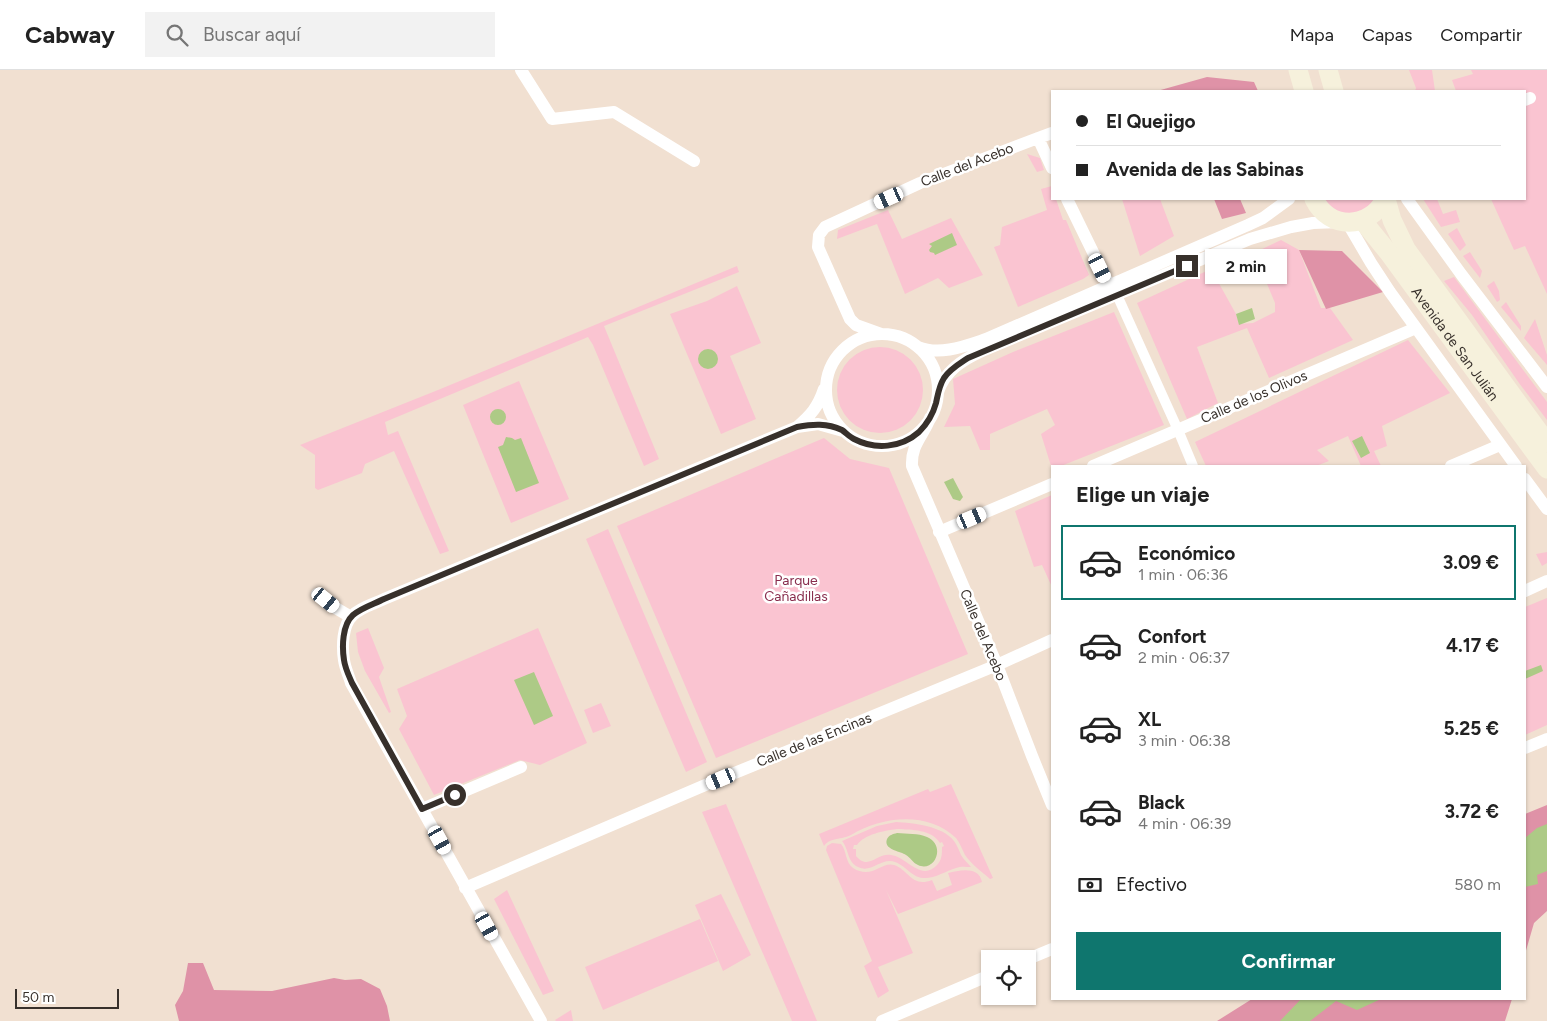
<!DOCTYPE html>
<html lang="es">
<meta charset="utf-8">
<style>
body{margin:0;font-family:Figtree,sans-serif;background:#f2f2f2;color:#222;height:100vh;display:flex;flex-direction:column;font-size:19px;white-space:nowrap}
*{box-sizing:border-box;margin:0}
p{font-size:16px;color:#767676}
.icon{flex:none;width:28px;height:28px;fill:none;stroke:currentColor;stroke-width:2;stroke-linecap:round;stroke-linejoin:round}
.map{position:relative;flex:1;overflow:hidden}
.side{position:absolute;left:1051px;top:395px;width:475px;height:535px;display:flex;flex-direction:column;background:#fff;border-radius:0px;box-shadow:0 1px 4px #0004}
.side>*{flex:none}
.hud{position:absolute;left:1051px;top:20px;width:475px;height:110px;border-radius:0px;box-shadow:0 1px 4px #0004;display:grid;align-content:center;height:110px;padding:0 25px;background:#fff}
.buttons{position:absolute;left:981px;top:880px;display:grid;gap:10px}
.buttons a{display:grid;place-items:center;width:55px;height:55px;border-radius:0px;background:#fff;box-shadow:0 1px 4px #0004;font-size:25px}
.scale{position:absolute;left:15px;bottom:12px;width:104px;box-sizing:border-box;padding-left:5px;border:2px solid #37302b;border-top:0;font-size:14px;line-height:18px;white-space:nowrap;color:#37302b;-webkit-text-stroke:4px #fff;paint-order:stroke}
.end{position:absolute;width:22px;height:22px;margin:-11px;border:6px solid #37302b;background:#fff;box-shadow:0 0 0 2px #fff}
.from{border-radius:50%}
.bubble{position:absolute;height:35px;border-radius:0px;background:#fff;box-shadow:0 1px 4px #0004;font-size:16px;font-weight:700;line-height:35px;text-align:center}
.car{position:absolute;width:15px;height:30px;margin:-15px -8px;border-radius:6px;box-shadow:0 0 4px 1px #0007;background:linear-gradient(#fff 24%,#345 0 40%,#fff 0 76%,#345 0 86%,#fff 0)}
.hud b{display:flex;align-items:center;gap:18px;height:48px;font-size:19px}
.hud b+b{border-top:1px solid #e0e0e0}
.hud i{width:12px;height:12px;background:#222}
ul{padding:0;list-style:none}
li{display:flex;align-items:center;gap:15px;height:75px;margin:0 10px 8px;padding:0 15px;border:2px solid transparent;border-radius:0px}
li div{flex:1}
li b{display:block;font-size:19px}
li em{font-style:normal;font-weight:700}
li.current{border-color:#0f766e}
li>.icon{width:45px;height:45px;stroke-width:1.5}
h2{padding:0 25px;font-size:22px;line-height:60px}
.pay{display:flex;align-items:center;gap:12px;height:55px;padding:0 25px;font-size:19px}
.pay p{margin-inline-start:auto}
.cta{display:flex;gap:10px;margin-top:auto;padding:10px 25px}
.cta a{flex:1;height:58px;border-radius:0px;background:#0f766e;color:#fff;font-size:20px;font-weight:700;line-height:58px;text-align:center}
header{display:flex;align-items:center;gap:30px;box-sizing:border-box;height:70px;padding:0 25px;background:#fff;border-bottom:1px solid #e0e0e0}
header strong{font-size:24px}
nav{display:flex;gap:28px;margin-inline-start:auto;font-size:18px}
.search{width:350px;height:45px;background:#f2f2f2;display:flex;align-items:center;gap:12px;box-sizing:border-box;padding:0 18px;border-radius:0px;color:#767676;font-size:19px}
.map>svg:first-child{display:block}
.green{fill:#fac4d1;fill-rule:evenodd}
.forest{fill:#df92a7}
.water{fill:#adca86}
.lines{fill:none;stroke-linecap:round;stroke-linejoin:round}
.pedestrian{stroke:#fff;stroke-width:10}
.minor{stroke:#fff;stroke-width:12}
.secondary{stroke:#f6f1dc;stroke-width:19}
.route{stroke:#37302b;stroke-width:6}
.labels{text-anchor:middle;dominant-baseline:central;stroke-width:5;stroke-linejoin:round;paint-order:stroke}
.street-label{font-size:14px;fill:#37302b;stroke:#fff}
.park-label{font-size:14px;fill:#892e4e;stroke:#fff}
</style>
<header>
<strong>Cabway</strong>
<div class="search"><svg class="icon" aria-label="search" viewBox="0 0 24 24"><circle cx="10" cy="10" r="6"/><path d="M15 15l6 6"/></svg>Buscar aquí</div>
<nav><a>Mapa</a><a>Capas</a><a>Compartir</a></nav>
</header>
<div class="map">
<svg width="1547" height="951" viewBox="0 0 1547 951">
<rect width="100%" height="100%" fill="#f1e0d1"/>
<!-- green -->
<path class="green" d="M1409,0H1432L1435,21H1415L1416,18Z
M1471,0H1547V224L1525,176L1514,180L1491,129H1525V21H1456L1452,10L1473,4Z
M1027,84L1040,88L1044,100L1037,102Z
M1052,116V129H1056L1063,150H1066L1089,205L1083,209L1018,237L994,177L1000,175L1002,157L1047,140L1041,119Z
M1122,129H1160L1174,166L1140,186Z
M1320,129H1378L1367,141L1343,146Z
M1423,129H1437L1443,144L1456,140L1460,152L1441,157Z
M888,140L902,169L951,148L983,205L949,218L938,208L905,224L877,154L837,169L838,160Z
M1457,158L1466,175L1460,181L1448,164Z
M1281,170L1299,180L1321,238H1330L1353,270L1269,308L1247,258L1197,277L1218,333L1187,349L1137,233L1211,199L1236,244L1239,254L1253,253L1275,242V233L1254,183Z
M1470,182L1482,201L1480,208L1463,186Z
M737,196L739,202L604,256L659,389L644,396L593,275L588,267L385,352L388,365L398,361L449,481L440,484L394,381L365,394L362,403L318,420L315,418V385L300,375L438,320Z
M1454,207L1547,332V350L1519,313L1472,245L1444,211Z
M1494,211L1499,221L1500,230L1497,232L1487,216Z
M737,216L761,273L730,286L756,349L721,364L670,244L707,231Z
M1506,232L1521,256V261L1501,237Z
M1114,242L1164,355L1061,396H1052V399L1041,364L1055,355L1047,339L990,364V380H980L970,356L944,357L955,334L953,309L1013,282Z
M1535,249L1547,285V295L1524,268Z
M1408,270L1450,323L1382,356L1387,376L1374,381L1381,396H1361L1348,366L1317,380L1329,391L1316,396H1206L1195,372Z
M837 320a43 43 0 1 1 86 0a43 43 0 1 1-86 0Z
M519,311L569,429L511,453L463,335Z
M824,368L850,389L889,398L968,584L716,688L617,456Z
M1052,425V517L1042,495L1034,497L1015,441Z
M608,459L707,692L686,702L586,469Z
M1547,482V493L1542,496L1536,484Z
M1547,528V655L1525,665V537Z
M368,558L384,598L379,607L391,642L389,643L365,601L358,582L356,563Z
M538,558L587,673L540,695L520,690L434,725L399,659L407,646L397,619Z
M601,633L611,656L593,663L584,640Z
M951,714L993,808L990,809C982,802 971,794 965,785C962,779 960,773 956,768C928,741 882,746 851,765C842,770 830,767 824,776L819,764L928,719L930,722Z
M726,734L817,951H792L702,742Z
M896,752C913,753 943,756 954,771C957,775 959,780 961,785C964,790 968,793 971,797C966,797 961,796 956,798C946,801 934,809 923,808C910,807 904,792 890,791C878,791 870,803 858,797C847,792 849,779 842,771L877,756ZM897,759C912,760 931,759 940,773L942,772L944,776L942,777C942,784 942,790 937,795C921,812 907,787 891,785C876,783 869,801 856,786V779H853L854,775H857C865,764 883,761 897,759Z
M832,773L841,774C847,781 845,792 853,798C872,810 881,791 894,795C909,800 912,818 932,810L937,821L952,815L948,803C960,800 979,796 982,812L898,844L886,820L913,883L878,897L889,921L878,928L864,896L872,891L826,780L827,776Z
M507,820L554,921L543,925L494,829Z
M721,824L751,885L723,901L695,835Z
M700,849L718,891L603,940L585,897Z
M571,940L573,951H556L555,950Z"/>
<!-- forest -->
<path class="forest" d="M1207,7L1254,12L1258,21H1157Z
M1214,129H1240L1246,143L1222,149Z
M1299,180L1342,181L1383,222L1326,239Z
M1547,735V841L1534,853L1525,884V744Z
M188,893H203L214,920L272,921L334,908L345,910L361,909L380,919L387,936L390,951H179L175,935L183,921Z
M1252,929H1512L1505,951H1217Z"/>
<!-- water -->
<path class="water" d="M952,163L957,175L935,185L934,183L930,182L929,180L932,176L929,174Z
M1252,238L1255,249L1239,255L1236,244Z
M698 289a10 10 0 1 1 20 0a10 10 0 1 1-20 0Z
M490 347a8 8 0 1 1 16 0a8 8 0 1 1-16 0Z
M1362,366L1370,383L1361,388L1352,371Z
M506,367L512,368L515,370L521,368L539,413L516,422L498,377L503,375Z
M953,408L963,427L960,431L953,429L944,412Z
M1541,595L1543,601L1525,609V601Z
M534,602L553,646L534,655L514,610Z
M1547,754V801L1537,805L1538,814L1525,817V768L1537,758Z
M897,763C907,764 918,763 927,767C947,776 934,803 918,795C913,793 910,787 906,785C900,781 883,780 887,769C889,765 893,764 897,763Z
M1301,929H1381L1357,940L1336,931L1310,951H1280Z"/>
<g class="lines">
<!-- pedestrian -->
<path class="pedestrian" d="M1117,225L1178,360L1193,396"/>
<!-- minor -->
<path class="minor" d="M521,0L552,49L614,42L694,91
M1525,30L1530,28
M1038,68L1052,98
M1067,129L1109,215
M1407,129L1461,204L1547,317
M1347,152L1371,193L1390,222L1516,396
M826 320a56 56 0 1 1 112 0a56 56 0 1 1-112 0Z
M881,264L856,255L850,249L818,177L819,165L825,157L920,113L1038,68L1052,63
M918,277C940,286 965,276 986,269L1248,155L1263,148L1289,129
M938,322C945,301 962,290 982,281L1250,169L1291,157L1313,153L1340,152
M930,348C923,367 911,374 912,396L997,595L1032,686L1052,735
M797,357C811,345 818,337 824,319
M1093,396L1416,258
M1451,396L1500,375
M1525,409L1547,439
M939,462L1052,414
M1525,521L1547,511
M317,524L334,537L351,547
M1525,678L1547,669
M422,739L521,697
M465,818L703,716L997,595L1052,570
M1028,889L1052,879
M541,951L351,613C349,606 345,598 344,590C342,577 342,555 353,545C361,537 374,534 384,529L797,357L818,354L843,361
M882,951L990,905"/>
<!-- secondary -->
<g class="secondary">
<path d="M1298,0L1304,21"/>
<path d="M1328,0L1334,21"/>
<path d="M1314,129C1329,160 1369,160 1385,129"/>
<path d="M1386,129L1392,150L1406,179L1547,373"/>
<path id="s1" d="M1362,150L1388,182L1547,399"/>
</g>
</g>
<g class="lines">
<!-- route -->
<path class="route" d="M455,725L422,739L352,613C349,606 345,598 344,590C342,577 342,555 353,545C361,538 374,534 384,529L797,357C813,354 827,353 842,360C846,363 850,367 854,369C875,380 901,378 919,362C927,354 933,344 936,333C938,324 939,316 944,308C950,299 959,294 968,288L1187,196"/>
</g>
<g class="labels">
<!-- street labels -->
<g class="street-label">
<text transform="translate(967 95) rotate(-21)">Calle del Acebo</text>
<text stroke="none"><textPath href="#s1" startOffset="155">Avenida de San Julián</textPath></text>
<text transform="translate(1254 327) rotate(-23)">Calle de los Olivos</text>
<text transform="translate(983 565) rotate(67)">Calle del Acebo</text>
<text transform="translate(814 670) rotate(-22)">Calle de las Encinas</text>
</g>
<!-- park labels -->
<g class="park-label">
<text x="796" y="510">Parque<tspan x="796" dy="16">Cañadillas</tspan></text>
</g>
</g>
</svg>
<div class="buttons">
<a><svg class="icon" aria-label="locate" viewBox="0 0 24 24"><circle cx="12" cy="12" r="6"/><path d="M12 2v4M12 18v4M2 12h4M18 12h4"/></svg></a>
</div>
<div class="scale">50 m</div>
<i class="end from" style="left:455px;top:725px"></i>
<i class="end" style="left:1187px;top:196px"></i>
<div class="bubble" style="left:1205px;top:179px;width:82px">2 min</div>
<i class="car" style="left:889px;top:128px;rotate:246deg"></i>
<i class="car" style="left:1100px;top:198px;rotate:154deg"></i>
<i class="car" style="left:972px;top:448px;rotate:67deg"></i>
<i class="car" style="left:326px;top:530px;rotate:129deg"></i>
<i class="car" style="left:721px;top:709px;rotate:247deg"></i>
<i class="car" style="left:440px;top:770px;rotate:151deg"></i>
<i class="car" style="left:487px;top:856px;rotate:151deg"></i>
<div class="hud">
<b><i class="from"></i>El Quejigo</b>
<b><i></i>Avenida de las Sabinas</b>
</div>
<section class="side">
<h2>Elige un viaje</h2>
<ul>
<li class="current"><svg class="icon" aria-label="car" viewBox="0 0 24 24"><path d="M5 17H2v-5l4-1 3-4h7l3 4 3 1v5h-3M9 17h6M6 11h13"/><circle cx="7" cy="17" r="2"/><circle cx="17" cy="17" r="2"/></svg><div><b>Económico</b><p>1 min · 06:36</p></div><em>3.09 €</em></li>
<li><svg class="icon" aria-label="car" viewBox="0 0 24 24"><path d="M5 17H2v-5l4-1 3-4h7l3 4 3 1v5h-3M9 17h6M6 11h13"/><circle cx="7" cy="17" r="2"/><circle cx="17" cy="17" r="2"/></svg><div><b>Confort</b><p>2 min · 06:37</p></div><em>4.17 €</em></li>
<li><svg class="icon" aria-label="car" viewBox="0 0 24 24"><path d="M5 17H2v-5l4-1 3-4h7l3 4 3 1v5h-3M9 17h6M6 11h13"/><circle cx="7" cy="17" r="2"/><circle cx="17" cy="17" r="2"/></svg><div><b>XL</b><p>3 min · 06:38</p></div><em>5.25 €</em></li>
<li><svg class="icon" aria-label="car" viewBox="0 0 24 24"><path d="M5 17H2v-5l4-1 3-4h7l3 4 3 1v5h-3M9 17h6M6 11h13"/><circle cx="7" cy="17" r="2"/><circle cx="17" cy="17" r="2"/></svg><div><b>Black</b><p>4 min · 06:39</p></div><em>3.72 €</em></li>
</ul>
<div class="pay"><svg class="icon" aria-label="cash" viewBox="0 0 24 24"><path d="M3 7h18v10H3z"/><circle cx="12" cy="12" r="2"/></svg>Efectivo<p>580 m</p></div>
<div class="cta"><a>Confirmar</a></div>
</section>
</div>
